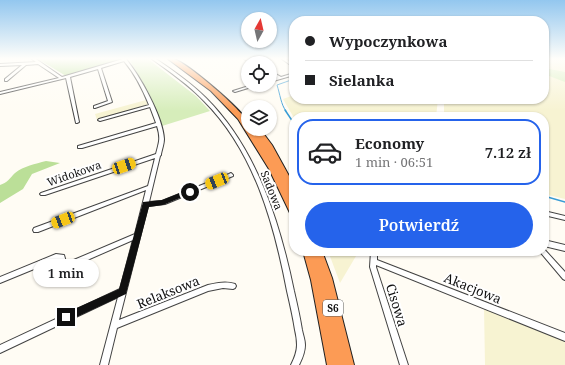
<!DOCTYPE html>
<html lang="pl">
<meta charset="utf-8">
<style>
body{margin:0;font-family:"Noto Serif",serif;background:#f2f2f2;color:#202124;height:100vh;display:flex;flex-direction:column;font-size:15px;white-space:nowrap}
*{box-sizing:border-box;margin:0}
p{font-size:13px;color:#757577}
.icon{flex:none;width:22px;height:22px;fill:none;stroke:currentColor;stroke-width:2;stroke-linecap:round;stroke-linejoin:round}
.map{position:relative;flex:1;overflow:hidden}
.panel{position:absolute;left:289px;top:112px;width:260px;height:144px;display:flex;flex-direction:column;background:#fff;border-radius:16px;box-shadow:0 1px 3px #0004}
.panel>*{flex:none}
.hud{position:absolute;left:289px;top:16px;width:260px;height:88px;border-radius:16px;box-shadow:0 1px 3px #0004;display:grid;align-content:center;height:88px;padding:0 16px;background:#fff}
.needle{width:26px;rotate:8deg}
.tools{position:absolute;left:241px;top:12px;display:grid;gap:8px}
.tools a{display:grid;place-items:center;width:36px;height:36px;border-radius:50%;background:#fff;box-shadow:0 1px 3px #0004;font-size:20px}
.end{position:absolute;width:18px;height:18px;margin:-9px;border:5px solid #101010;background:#fff;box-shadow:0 0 0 2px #fff}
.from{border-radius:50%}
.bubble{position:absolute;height:28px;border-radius:14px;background:#fff;box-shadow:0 1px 3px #0004;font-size:13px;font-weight:600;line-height:28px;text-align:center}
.car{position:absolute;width:12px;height:24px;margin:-12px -6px;border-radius:5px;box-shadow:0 0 3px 1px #0007;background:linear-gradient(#f5c518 24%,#345 0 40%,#f5c518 0 76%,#345 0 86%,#f5c518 0)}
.hud b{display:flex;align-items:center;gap:14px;height:38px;font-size:15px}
.hud b+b{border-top:1px solid #e0e0e0}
.hud i{width:10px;height:10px;background:#202124}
ul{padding:7px 0 0;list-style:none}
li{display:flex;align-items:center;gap:12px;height:66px;margin:0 8px 6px;padding:0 8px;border:2px solid transparent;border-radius:16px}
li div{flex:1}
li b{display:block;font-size:15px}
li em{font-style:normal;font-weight:600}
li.active{border-color:#2563eb}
li>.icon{width:36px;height:36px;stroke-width:1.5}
.action{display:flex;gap:8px;margin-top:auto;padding:8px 16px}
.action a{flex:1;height:46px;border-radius:24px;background:#2563eb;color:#fff;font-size:16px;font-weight:600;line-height:46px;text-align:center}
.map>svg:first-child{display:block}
.farmland{fill:#f7f3d2}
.green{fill:#d6edba}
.forest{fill:#bbdf98}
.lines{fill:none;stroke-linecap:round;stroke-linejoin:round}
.stream-far1{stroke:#389cd5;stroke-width:1}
.stream{stroke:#389cd5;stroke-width:1.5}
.street-casing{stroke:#434343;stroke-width:2}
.highway-casing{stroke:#212121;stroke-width:2}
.street{fill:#fff;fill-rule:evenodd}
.highway{fill:#fc9b55;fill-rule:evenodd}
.route{fill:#101010}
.labels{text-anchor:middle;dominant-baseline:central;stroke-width:4;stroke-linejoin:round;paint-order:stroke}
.shield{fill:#fff;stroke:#585858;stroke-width:1}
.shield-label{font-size:10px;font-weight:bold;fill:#101010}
.street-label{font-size:11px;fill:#101010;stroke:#fff}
.near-street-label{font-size:13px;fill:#101010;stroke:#fff}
</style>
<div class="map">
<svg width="565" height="365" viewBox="0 0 565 365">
<rect width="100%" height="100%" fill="#fffcf4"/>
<!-- farmland -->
<path class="farmland" d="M544,59H565V199L544,194V117H444V99H544Z
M294,95V99H438L436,117L294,118L283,99Z
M146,100L148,105L97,120L95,114Z
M328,251H359L340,283Z
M484,308L565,340V365H485Z"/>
<!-- green -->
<path class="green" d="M133,59H148L196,96L210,111L162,126L142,81L130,61Z
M544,68L565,72V82L544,74Z"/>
<!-- forest -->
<path class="forest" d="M38,59H124L66,76Z
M46,161L60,163L32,174L23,189L0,203V185C7,183 10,178 15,173C24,166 35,164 46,161Z"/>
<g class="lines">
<!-- stream-far1 -->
<path class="stream-far1" d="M286,111C281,105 280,94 277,85L294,79"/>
<!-- stream -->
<path class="stream" d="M285,110L293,122L290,145L294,158
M544,196L565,202"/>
<!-- street casing -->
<g class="street-casing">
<path id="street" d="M32,59H36L62,77L123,59H126C140,76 163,117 164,139C164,144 162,149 161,154V155L160,156L149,202L162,201L229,174L231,173L233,175V176L165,204L148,206L119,320L208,285C217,283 226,281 235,284L236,286L235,288L233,289L223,288L208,291L117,328L108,365H100L118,297L0,353V345L120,289L133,240L69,268L62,267L60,260H56L0,283V277L56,254L64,255L66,262H69L135,234L146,190L38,232H34L33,230L34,228L148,186L155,158L45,195H41L40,194L41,193L156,154C159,142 161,139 157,126L82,148H78V146L156,123L150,107L100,121L98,120L99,119L149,105C143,90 135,74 124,61L101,68L112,102L95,108H94V106L108,101L98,69L70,77L79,122L77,123H76L66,78L0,94V92L59,78L38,64L26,65L7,81H5V79L22,65L0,66V64L36,62Z
M152,59H156C174,71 191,83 206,98C257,149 280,223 294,291C297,304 300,317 302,330C303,335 305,340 305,345C305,352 302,359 299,365H291C294,359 297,352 297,345C297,340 296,334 295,330C293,317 290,304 287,291C274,223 254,151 204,101C189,85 170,72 152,59Z
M244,59H248L254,63H250Z
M282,59H286L292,63L289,64Z
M270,71L281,77L294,73V75L270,82V80L277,78L270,73Z
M252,85H258L235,92L233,91Z
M544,211L565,216V220L544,215Z
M544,240L565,245V251L544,246Z
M544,249L565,272V280L563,279L541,253L540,251H544Z
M371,251H377V260L565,333V341L376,265V267L408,365H400L370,267Z"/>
</g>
<!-- highway casing -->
<g class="highway-casing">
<path id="highway" d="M168,59C170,59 172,59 174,59C187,63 243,110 248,123C248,123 248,128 248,129H252L269,154L252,129H260L272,145L294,185V196H291L294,201V216L291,215L269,169L238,119L211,91Z
M303,251H322L332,278L354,365H327L311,280Z"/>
</g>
<!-- street -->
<use href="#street" class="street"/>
<!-- highway -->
<use href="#highway" class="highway"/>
</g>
<!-- sky -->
<linearGradient id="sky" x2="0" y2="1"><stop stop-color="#93c7ef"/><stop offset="0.53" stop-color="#fffefa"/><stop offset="1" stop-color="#fffefa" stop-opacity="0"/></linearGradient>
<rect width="565" height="111" fill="url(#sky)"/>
<!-- route -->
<path class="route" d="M190,189L193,192L192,193L163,205L149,207L126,294L66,322L63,320L62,317L63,314L119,289L143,202L162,200Z"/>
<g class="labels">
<!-- shield labels -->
<rect class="shield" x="323" y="300" width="20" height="16" rx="3"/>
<g class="shield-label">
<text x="333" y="308">S6</text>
</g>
<!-- street labels -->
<g class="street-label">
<text transform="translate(74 173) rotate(-19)">Widokowa</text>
<text transform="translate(272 190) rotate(68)">Sadowa</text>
</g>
<!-- near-street labels -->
<g class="near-street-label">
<text transform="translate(473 288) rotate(22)">Akacjowa</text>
<text transform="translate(168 292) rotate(-22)">Relaksowa</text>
<text transform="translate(397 305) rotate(73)">Cisowa</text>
</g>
</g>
</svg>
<div class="tools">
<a><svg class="needle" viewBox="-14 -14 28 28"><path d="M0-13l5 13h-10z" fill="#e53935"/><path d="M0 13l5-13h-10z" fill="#757577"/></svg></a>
<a><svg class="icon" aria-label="locate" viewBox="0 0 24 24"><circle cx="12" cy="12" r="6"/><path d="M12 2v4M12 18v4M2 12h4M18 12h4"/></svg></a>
<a><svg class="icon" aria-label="layers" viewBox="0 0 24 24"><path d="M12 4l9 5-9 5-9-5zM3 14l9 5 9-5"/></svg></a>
</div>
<i class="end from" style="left:190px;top:192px"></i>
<i class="end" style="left:66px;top:317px"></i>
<div class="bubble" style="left:33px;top:259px;width:66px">1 min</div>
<i class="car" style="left:124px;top:166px;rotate:71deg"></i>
<i class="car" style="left:217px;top:181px;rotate:248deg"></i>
<i class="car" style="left:63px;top:220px;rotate:249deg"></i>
<div class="hud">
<b><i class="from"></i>Wypoczynkowa</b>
<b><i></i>Sielanka</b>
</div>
<section class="panel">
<ul>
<li class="active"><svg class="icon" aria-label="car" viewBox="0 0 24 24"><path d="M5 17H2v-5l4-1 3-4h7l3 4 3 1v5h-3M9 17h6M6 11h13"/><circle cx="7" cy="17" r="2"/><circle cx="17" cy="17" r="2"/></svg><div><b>Economy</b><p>1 min · 06:51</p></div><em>7.12 zł</em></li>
</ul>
<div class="action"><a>Potwierdź</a></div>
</section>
</div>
